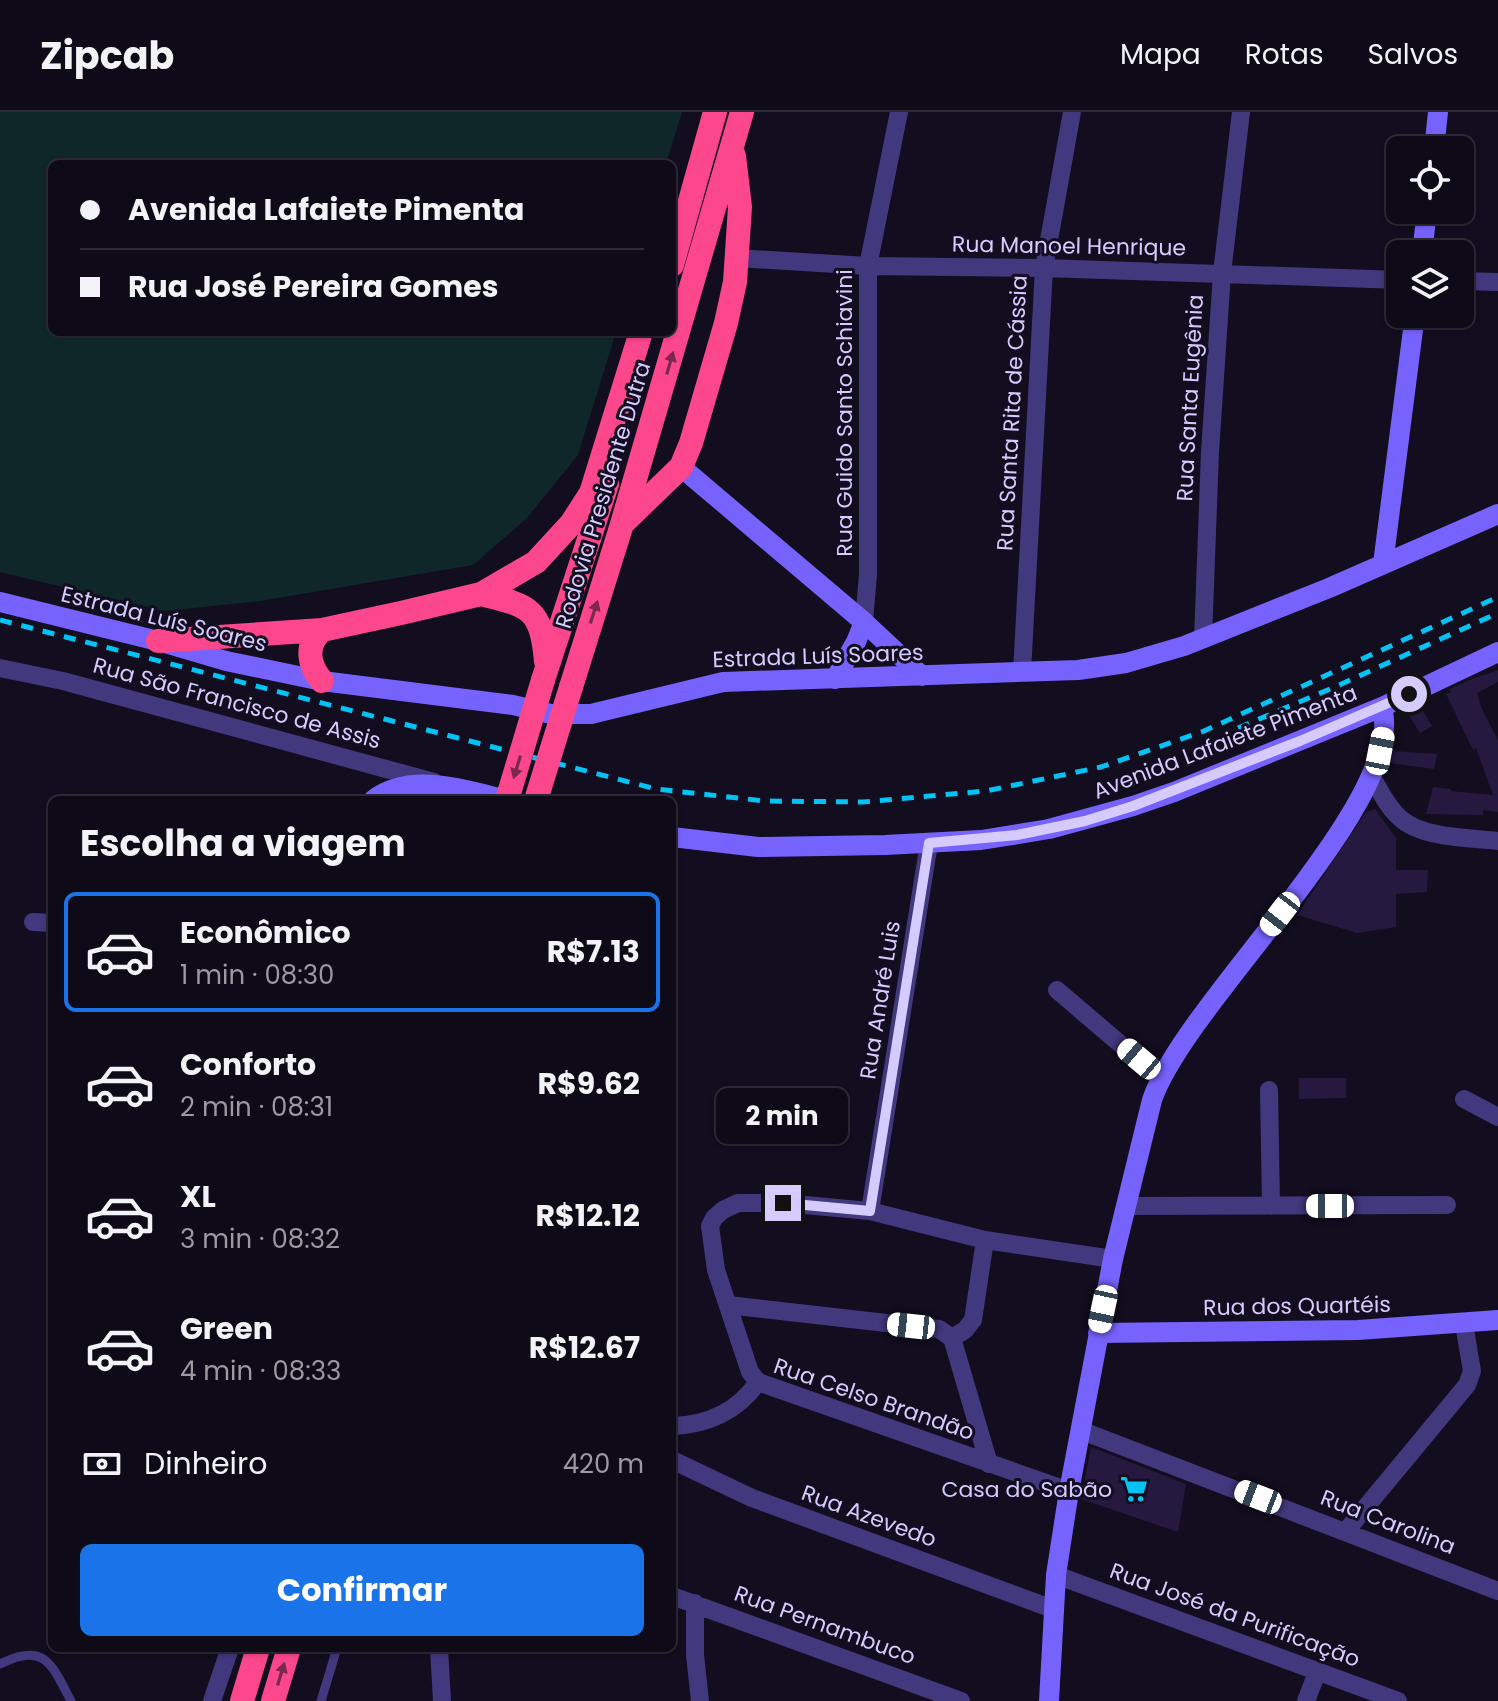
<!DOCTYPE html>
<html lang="pt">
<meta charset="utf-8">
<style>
body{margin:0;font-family:Poppins,sans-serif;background:#171320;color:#f1f3f6;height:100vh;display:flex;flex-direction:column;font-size:30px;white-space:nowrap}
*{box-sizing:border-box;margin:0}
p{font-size:26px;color:#9b9aa1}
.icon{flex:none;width:44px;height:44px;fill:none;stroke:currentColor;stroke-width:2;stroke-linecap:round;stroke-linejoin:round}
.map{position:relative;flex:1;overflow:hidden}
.drawer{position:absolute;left:48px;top:684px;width:628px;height:856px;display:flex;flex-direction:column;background:#0e0a17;border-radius:12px;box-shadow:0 2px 6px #0004,0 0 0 2px #2e2b36}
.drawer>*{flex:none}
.banner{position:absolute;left:48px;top:48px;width:628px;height:176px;border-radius:12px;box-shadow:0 2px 6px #0004,0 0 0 2px #2e2b36;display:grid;align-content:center;height:176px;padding:0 32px;background:#0e0a17}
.buttons{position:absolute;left:1386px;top:24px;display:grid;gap:16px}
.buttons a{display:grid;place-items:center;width:88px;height:88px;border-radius:12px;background:#0e0a17;box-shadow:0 2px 6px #0004,0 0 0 2px #2e2b36;font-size:40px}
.end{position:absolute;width:36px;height:36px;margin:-18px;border:10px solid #d6cbff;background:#111;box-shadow:0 0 0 4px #111}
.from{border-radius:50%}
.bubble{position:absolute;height:56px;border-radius:12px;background:#0e0a17;box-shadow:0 2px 6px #0004,0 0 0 2px #2e2b36;font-size:26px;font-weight:700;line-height:56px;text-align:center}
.car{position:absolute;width:24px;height:48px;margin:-24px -12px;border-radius:10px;box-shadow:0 0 6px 2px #0007;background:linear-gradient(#fff 24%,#345 0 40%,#fff 0 76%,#345 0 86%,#fff 0)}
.banner b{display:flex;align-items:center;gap:28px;height:76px;font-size:30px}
.banner b+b{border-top:2px solid #2e2b36}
.banner i{width:20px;height:20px;background:#f1f3f6}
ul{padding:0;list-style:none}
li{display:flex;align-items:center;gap:24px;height:120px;margin:0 16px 12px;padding:0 16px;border:4px solid transparent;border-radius:12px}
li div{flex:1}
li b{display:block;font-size:30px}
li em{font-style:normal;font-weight:700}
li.on{border-color:#1a73e8}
li>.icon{width:72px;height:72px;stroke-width:1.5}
h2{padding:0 32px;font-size:36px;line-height:96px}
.pay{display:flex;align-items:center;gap:20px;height:88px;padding:0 32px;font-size:30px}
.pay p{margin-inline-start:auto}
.cta{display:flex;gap:16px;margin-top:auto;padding:16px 32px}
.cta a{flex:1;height:92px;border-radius:12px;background:#1a73e8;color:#fff;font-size:32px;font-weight:700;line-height:92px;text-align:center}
header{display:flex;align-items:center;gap:48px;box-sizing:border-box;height:112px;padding:0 40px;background:#0e0a17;border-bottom:2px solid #2e2b36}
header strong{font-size:38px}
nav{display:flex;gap:44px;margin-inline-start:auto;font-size:28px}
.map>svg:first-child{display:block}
.green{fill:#102729}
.building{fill:#251940}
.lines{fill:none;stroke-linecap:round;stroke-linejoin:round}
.lane{stroke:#41387e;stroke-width:9}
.street{stroke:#41387e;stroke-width:18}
.secondary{stroke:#7663fe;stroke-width:20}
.highway{stroke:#fd478c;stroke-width:24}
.rail{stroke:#02c3f4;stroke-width:5;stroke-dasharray:12 10;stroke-linecap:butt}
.highway-bridge{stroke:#fd478c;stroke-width:24}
.oneway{fill:#7c2750}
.route{stroke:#d6cbff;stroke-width:10}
.labels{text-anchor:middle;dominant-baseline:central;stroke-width:6;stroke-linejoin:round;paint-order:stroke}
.street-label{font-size:22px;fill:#d6cbff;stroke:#120d1f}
.poi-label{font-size:22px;fill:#d6cbff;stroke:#120d1f;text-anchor:end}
</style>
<header>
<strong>Zipcab</strong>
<nav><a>Mapa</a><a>Rotas</a><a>Salvos</a></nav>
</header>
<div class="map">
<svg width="1498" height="1589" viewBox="0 0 1498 1589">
<rect width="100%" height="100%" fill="#120d1f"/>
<!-- green -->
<path class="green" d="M0,0H682L666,52H52V220H616L578,343L526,407L473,453L260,489L164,499L0,460Z"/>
<!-- building -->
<path class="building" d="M1498,558V570L1477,581L1481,595L1498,628V700L1483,698V703L1426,702L1433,675L1451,677V679L1493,683L1476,636L1473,638L1446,582L1451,580L1450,577L1472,567Z
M1420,594L1432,614L1420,621L1408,602Z
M1393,639L1437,642L1434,657L1389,651Z
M1375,697L1396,726V758H1428L1427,780L1396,782V815L1357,821L1297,803L1366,700Z
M1299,966H1346V986L1299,987Z
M1091,1335L1186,1372L1178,1420L1081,1387Z"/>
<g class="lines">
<!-- lane -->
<path class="lane" d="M0,1552C45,1529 52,1553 71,1589
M321,1589L337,1536"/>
<!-- street -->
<path class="street" d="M737,146L868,154L1044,156L1400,168
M1460,169L1498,170
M864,510L868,462V154L899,0
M1203,527L1210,340L1222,161L1241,0
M0,556L63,569L434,670
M1022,560L1044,156L1072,0
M1371,664C1380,678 1387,695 1400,706C1421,726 1470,726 1498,729
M33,810L52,811
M1057,878L1160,966
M1269,978L1271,1094
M1464,987L1498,1005
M1127,1094L1447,1093
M870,1099L929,731
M728,1193L939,1217L952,1226
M952,1226L989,1352
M952,1226L965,1218L973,1208L985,1128
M758,1270L750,1260L716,1158L710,1114L714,1106L723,1098L738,1091H783L870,1099L985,1128L1113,1147
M758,1270L1069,1379
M672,1314C707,1313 738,1299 758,1270
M1080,1318L1498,1479
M672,1348L752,1386L1053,1497
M1346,1419L1467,1273L1472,1259L1464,1212
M1056,1463L1398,1589
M672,1484L961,1589
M695,1491V1543L700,1589
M439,1536L442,1589
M212,1589L230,1536
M1306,1589L1318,1558"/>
<!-- secondary -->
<path class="secondary" d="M1434,38L1438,0
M1422,142L1427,98
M681,355L864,510L922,564
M1383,452L1415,202
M0,490L158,529L226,549L322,569L513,593L551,602H591L723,570L1078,558L1126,551L1184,534L1329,476L1498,402
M835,567L856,530L864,510
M373,688C410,659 466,678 507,688
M672,725L758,735L885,733L981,728L1049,717L1133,694L1174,680L1382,595L1498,540
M1098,1221L1358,1218L1498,1208
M1049,1589L1056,1463L1069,1379L1113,1147L1152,988C1186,889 1409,689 1382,595"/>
<!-- highway -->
<path class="highway" d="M672,153L715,0
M624,410L681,355L691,331L726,211L735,170L740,95L734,44
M481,482C530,494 541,496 546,549
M322,518C305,533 308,553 322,569
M158,529L322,518L401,501L481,482L536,450L571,412L591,381L641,220
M543,568L607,372
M571,575L622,412L742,0
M242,1589L258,1536
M273,1589L289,1536"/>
<!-- rail -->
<path class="rail" d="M0,508L656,677L765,689L863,690L986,679L1101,655L1204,619L1498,485
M1238,616L1337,574L1498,501"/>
<!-- highway-bridge -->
<path class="highway-bridge" d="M507,688L543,568
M536,688L571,575"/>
</g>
<!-- one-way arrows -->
<defs><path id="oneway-solid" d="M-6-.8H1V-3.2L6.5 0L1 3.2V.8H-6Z" transform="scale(2)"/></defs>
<g class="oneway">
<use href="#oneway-solid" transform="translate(670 251) rotate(-74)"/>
<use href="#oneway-solid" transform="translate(594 500) rotate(-72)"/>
<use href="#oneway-solid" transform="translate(517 655) rotate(107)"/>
<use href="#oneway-solid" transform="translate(281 1562) rotate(-73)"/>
</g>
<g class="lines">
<!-- route -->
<path class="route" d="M783,1091L870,1099L929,731L1017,723L1085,709L1133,694L1300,629L1409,582"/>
</g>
<!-- icons -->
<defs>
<g id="supermarket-bare" transform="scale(2.16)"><path d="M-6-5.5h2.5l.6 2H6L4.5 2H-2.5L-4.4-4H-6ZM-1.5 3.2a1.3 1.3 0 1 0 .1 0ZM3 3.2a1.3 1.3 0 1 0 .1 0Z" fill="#02c3f4" stroke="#120d1f" stroke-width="2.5" paint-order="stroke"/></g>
</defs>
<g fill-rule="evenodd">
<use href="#supermarket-bare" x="1134" y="1377"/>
</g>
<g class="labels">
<!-- street labels -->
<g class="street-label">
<text transform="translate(1069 134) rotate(1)">Rua Manoel Henrique</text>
<text transform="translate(1190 286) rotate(-87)">Rua Santa Eugênia</text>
<text transform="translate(844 301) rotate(-90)">Rua Guido Santo Schiavini</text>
<text transform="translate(1012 301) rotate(-87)">Rua Santa Rita de Cássia</text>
<text transform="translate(603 383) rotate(-73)">Rodovia Presidente Dutra</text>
<text transform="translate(164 507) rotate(14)">Estrada Luís Soares</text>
<text transform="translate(818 544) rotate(-2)">Estrada Luís Soares</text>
<text transform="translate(237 591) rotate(15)">Rua São Francisco de Assis</text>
<text transform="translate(1225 630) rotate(-21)">Avenida Lafaiete Pimenta</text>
<text transform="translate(880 888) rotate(-81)">Rua André Luis</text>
<text transform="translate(1297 1194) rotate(-1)">Rua dos Quartéis</text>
<text transform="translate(874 1287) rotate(19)">Rua Celso Brandão</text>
<text transform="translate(869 1404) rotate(20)">Rua Azevedo</text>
<text transform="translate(1388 1410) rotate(21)">Rua Carolina</text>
<text transform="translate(1235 1503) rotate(20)">Rua José da Purificação</text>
<text transform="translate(825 1513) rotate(20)">Rua Pernambuco</text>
</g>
<!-- poi labels -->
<g class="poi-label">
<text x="1112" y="1377">Casa do Sabão</text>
</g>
</g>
</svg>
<div class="buttons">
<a><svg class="icon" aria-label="locate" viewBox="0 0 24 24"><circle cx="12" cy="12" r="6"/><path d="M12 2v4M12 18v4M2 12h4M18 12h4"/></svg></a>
<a><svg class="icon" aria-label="layers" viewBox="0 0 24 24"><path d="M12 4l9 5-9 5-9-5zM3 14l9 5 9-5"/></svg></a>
</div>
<i class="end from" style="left:1409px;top:582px"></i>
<i class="end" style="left:783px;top:1091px"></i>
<div class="bubble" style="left:716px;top:976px;width:132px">2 min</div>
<i class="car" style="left:1380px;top:639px;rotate:11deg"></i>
<i class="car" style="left:1280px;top:802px;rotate:218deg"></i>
<i class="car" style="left:1139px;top:947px;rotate:310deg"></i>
<i class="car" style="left:1330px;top:1094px;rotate:270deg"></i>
<i class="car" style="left:1103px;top:1197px;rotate:192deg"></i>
<i class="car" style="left:911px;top:1214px;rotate:276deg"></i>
<i class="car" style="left:1258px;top:1385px;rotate:291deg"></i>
<div class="banner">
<b><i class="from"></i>Avenida Lafaiete Pimenta</b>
<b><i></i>Rua José Pereira Gomes</b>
</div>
<section class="drawer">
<h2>Escolha a viagem</h2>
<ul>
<li class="on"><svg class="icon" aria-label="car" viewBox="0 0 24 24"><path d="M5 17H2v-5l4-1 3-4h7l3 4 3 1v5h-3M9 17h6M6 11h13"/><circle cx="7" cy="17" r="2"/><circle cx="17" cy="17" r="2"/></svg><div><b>Econômico</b><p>1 min · 08:30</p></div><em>R$7.13</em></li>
<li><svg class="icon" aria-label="car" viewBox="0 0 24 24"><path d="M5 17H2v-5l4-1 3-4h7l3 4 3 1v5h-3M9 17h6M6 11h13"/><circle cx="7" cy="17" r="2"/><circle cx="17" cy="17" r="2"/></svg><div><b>Conforto</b><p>2 min · 08:31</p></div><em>R$9.62</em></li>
<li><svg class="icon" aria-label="car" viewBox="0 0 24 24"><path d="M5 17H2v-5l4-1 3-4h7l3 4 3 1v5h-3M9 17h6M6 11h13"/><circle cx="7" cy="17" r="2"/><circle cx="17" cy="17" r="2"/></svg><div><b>XL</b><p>3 min · 08:32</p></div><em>R$12.12</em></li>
<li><svg class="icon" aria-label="car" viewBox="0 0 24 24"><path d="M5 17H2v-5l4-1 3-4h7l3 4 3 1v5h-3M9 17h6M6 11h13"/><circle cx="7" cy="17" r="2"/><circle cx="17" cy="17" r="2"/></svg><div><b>Green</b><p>4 min · 08:33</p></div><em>R$12.67</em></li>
</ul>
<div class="pay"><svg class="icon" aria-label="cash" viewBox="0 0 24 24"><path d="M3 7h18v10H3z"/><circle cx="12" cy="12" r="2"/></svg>Dinheiro<p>420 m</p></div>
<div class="cta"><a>Confirmar</a></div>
</section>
</div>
